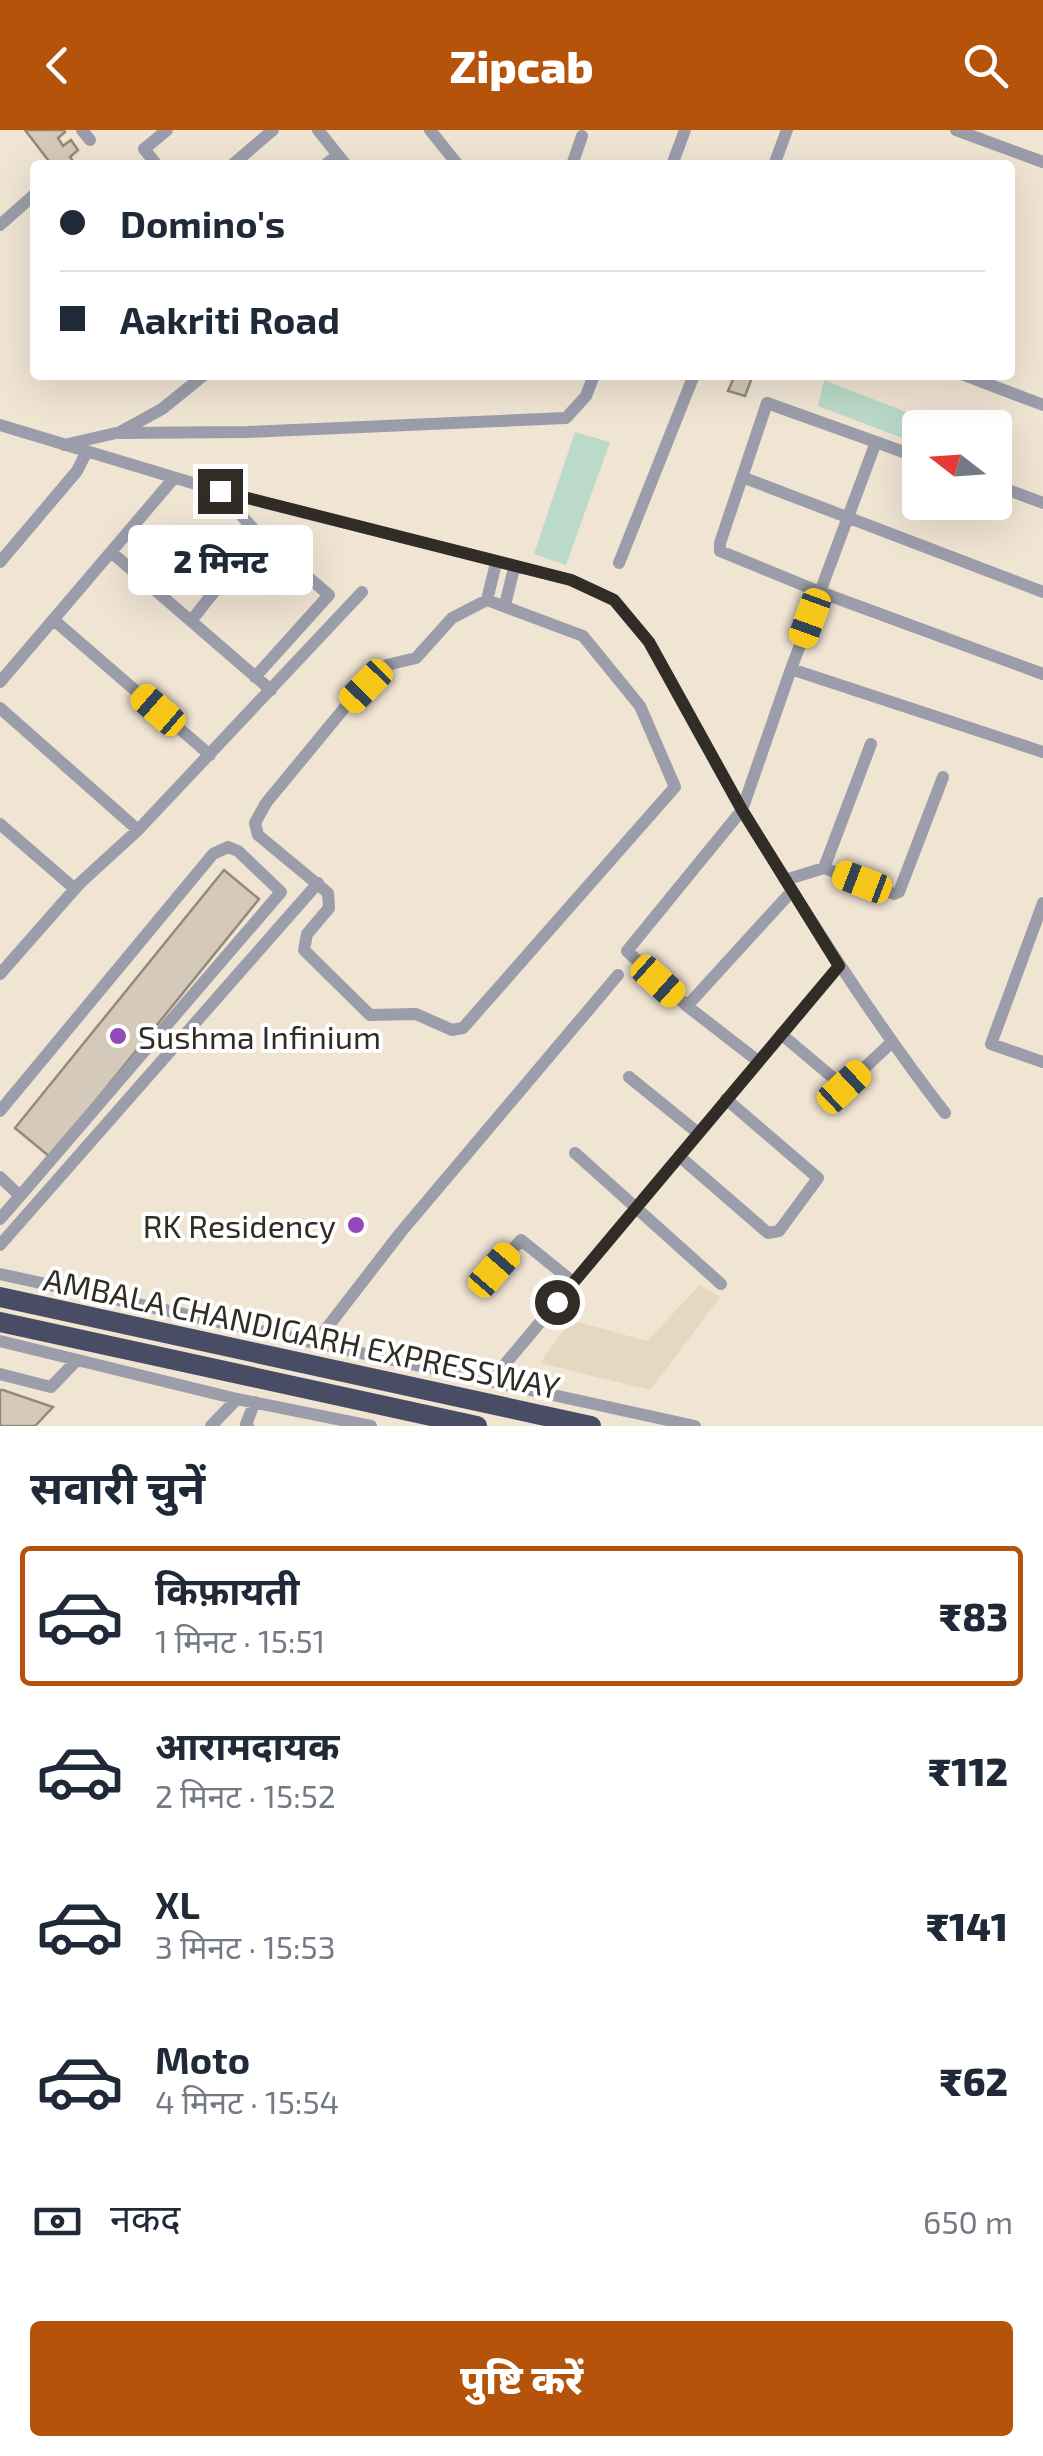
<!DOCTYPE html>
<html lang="hi">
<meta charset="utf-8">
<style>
body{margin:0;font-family:"Exo 2","Noto Sans Devanagari",sans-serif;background:#f6f6f7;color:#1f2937;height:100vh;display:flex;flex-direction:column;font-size:38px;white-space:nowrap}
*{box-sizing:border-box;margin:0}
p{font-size:32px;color:#747a83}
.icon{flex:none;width:55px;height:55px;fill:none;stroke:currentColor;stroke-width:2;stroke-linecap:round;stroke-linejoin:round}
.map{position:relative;height:1296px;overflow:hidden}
.drawer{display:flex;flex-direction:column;background:#fff;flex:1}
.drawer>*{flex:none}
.hud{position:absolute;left:30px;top:30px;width:985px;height:220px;border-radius:10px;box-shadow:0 10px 40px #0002;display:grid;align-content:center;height:220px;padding:0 30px;background:#fff}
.needle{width:65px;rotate:287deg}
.controls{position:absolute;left:902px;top:280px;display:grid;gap:20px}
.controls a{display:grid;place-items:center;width:110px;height:110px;border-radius:10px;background:#fff;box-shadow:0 10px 40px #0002;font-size:50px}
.end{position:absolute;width:45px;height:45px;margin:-22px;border:12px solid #312d26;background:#fff;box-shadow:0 0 0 5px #fff}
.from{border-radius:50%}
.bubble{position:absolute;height:70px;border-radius:10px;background:#fff;box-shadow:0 10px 40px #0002;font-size:32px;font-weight:800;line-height:70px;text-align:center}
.car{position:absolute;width:30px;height:60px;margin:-30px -15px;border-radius:12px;box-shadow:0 0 8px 2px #0007;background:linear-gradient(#f5c518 24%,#345 0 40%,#f5c518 0 76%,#345 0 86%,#f5c518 0)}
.hud b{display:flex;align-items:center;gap:35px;height:95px;font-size:38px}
.hud b+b{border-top:2px solid #e0e1e3}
.hud i{width:25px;height:25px;background:#1f2937}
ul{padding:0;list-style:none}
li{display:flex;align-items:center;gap:30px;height:140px;margin:0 20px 15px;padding:0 10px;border:5px solid transparent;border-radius:10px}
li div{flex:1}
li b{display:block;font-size:38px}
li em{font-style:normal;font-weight:800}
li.active{border-color:#b45309}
li>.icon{width:90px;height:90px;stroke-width:1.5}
h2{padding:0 30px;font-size:45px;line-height:120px}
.pay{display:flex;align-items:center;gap:25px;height:110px;padding:0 30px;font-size:38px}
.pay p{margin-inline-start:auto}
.button{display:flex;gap:20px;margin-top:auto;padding:20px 30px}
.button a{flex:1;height:115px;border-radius:10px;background:#b45309;color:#fff;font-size:40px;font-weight:800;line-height:115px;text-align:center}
header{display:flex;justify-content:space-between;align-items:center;height:130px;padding:0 30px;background:#b45309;color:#fff;font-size:45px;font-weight:800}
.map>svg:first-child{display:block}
.built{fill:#e6d8c0}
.green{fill:#bbdac9}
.building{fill:#d5cab9;stroke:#948a7a;stroke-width:2.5}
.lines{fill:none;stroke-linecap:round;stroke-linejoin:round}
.minor{stroke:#9b9daa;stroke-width:12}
.highway{stroke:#484c64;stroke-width:20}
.route{stroke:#312d26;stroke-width:12}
.poi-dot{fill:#9449ba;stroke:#fff;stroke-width:4}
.labels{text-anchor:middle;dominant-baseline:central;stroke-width:8;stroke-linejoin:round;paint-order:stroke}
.poi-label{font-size:32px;fill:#312d26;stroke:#fff;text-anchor:start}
.street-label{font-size:32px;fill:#312d26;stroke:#fff}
</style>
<header><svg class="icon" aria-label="back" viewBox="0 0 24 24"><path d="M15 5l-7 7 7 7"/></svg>Zipcab<svg class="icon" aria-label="search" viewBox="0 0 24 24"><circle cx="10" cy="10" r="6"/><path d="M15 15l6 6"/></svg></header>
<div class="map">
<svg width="1043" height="1296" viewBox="0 0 1043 1296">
<rect width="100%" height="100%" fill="#f0e4d3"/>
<!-- built -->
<path class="built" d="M700,1155L720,1167L650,1260L540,1233L571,1190L647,1211Z"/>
<!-- green -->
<path class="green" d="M824,250L914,285L905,309L818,276Z
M575,302L610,312L566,435L534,424Z"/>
<!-- building -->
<path class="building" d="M25,0H64L65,2L58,8L63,16L71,10L78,20L70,27L76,35H52Z
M735,245H753L745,266L728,261Z
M224,740L259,769L50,1027L15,998Z
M0,1260H3L53,1277L35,1296H0Z"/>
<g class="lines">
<!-- minor -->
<path class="minor" d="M82,0L90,10
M318,0L346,35
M430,0L458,35
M956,0L1043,32
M157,35L144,19L167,0
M232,35L273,0
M325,35L338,25
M572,35L582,6
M672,35L685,0
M774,35L787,0
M0,95L35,64
M964,245L1043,275
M0,295L219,361L571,450L614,470L649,512L742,680L627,821L687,876L758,931
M120,302L162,279L204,245
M876,312L767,273L720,413V421L820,462L876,312L920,328
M64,315L116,303L247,302L566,288L586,266L594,245
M742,347L1043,462
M995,355L1043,373
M219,361L259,405L329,465L255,547
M111,422L271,560
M0,432L77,341L86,323
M619,433L694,245
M487,470L583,506L640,576L675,657L463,898L452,900L416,884L370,885L304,820L307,804L329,778L328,763L258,705L255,693L266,673L346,576L387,535L416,528L452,488Z
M487,470L496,433
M505,475L514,438
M55,491L210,625
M191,491L259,405
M791,539L820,462L1043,544
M0,552L174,348
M0,578L138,700
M0,694L75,759
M824,738L871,614
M785,750L824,738L894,764L899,762L943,647
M1043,773L991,914L1043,932
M0,844L80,753L138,700L362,462
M687,876L792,761
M781,904L844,957L891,913
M629,947L698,1003
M0,981L213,724L228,717L238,721L281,762L20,1066
M945,983C870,886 806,784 742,680L791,539L1043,622
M575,1023L721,1154
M679,1026L768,1103L779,1101L818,1048L726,969
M0,1047L20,1066L0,1089
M0,1115L318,753
M494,1139L521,1110L573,1152
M0,1144L695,1296
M0,1211L237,1269L371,1296
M316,1212L401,1102L618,845
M0,1244L51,1257L77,1230
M490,1252L839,836
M211,1296L237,1269
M248,1296L246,1294L255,1272"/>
<!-- highway -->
<path class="highway" d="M0,1167L591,1296
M0,1192L477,1296"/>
</g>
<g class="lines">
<!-- route -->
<path class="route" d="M220,361L571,450L614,470L649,512L742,680L839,836L557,1172"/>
</g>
<!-- markers -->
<g class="poi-dot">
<circle cx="118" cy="906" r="10"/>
<circle cx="356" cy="1095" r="10"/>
</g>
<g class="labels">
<!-- poi labels -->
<g class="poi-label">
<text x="138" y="906">Sushma Infinium</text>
<text x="336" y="1095" text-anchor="end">RK Residency</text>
</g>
<!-- street labels -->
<g class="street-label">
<text transform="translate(302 1202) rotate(12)">AMBALA CHANDIGARH EXPRESSWAY</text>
</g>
</g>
</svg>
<div class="controls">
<a><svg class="needle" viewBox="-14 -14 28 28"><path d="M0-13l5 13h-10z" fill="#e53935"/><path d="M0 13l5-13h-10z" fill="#747a83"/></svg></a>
</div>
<i class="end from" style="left:557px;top:1172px"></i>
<i class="end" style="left:220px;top:361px"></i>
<div class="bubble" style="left:128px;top:395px;width:185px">2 मिनट</div>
<i class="car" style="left:810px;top:488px;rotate:200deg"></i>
<i class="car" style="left:366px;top:556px;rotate:224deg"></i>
<i class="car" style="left:158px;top:580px;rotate:311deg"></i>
<i class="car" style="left:862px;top:752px;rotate:291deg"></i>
<i class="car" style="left:658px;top:851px;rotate:132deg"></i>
<i class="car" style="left:844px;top:957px;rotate:47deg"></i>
<i class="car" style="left:494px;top:1140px;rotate:41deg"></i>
<div class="hud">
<b><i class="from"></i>Domino's</b>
<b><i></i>Aakriti Road</b>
</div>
</div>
<section class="drawer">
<h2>सवारी चुनें</h2>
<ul>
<li class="active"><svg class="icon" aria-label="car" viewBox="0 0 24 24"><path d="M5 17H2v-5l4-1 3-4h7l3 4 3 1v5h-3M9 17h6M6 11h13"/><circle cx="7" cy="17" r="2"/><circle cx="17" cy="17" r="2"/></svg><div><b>किफ़ायती</b><p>1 मिनट · 15:51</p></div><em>₹83</em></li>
<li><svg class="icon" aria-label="car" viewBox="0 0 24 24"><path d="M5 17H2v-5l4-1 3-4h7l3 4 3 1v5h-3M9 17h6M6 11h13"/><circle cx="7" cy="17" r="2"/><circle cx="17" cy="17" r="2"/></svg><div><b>आरामदायक</b><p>2 मिनट · 15:52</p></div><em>₹112</em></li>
<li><svg class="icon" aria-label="car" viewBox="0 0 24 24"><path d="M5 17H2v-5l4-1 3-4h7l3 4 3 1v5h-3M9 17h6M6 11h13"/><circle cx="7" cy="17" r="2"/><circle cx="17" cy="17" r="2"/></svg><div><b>XL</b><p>3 मिनट · 15:53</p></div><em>₹141</em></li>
<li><svg class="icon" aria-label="car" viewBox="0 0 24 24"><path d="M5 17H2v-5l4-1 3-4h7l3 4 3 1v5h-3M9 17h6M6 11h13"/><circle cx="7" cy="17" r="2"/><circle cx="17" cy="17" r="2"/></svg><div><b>Moto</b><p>4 मिनट · 15:54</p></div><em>₹62</em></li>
</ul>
<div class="pay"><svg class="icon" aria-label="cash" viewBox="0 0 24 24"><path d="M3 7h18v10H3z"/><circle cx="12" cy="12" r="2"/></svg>नकद<p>650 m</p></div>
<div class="button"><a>पुष्टि करें</a></div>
</section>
